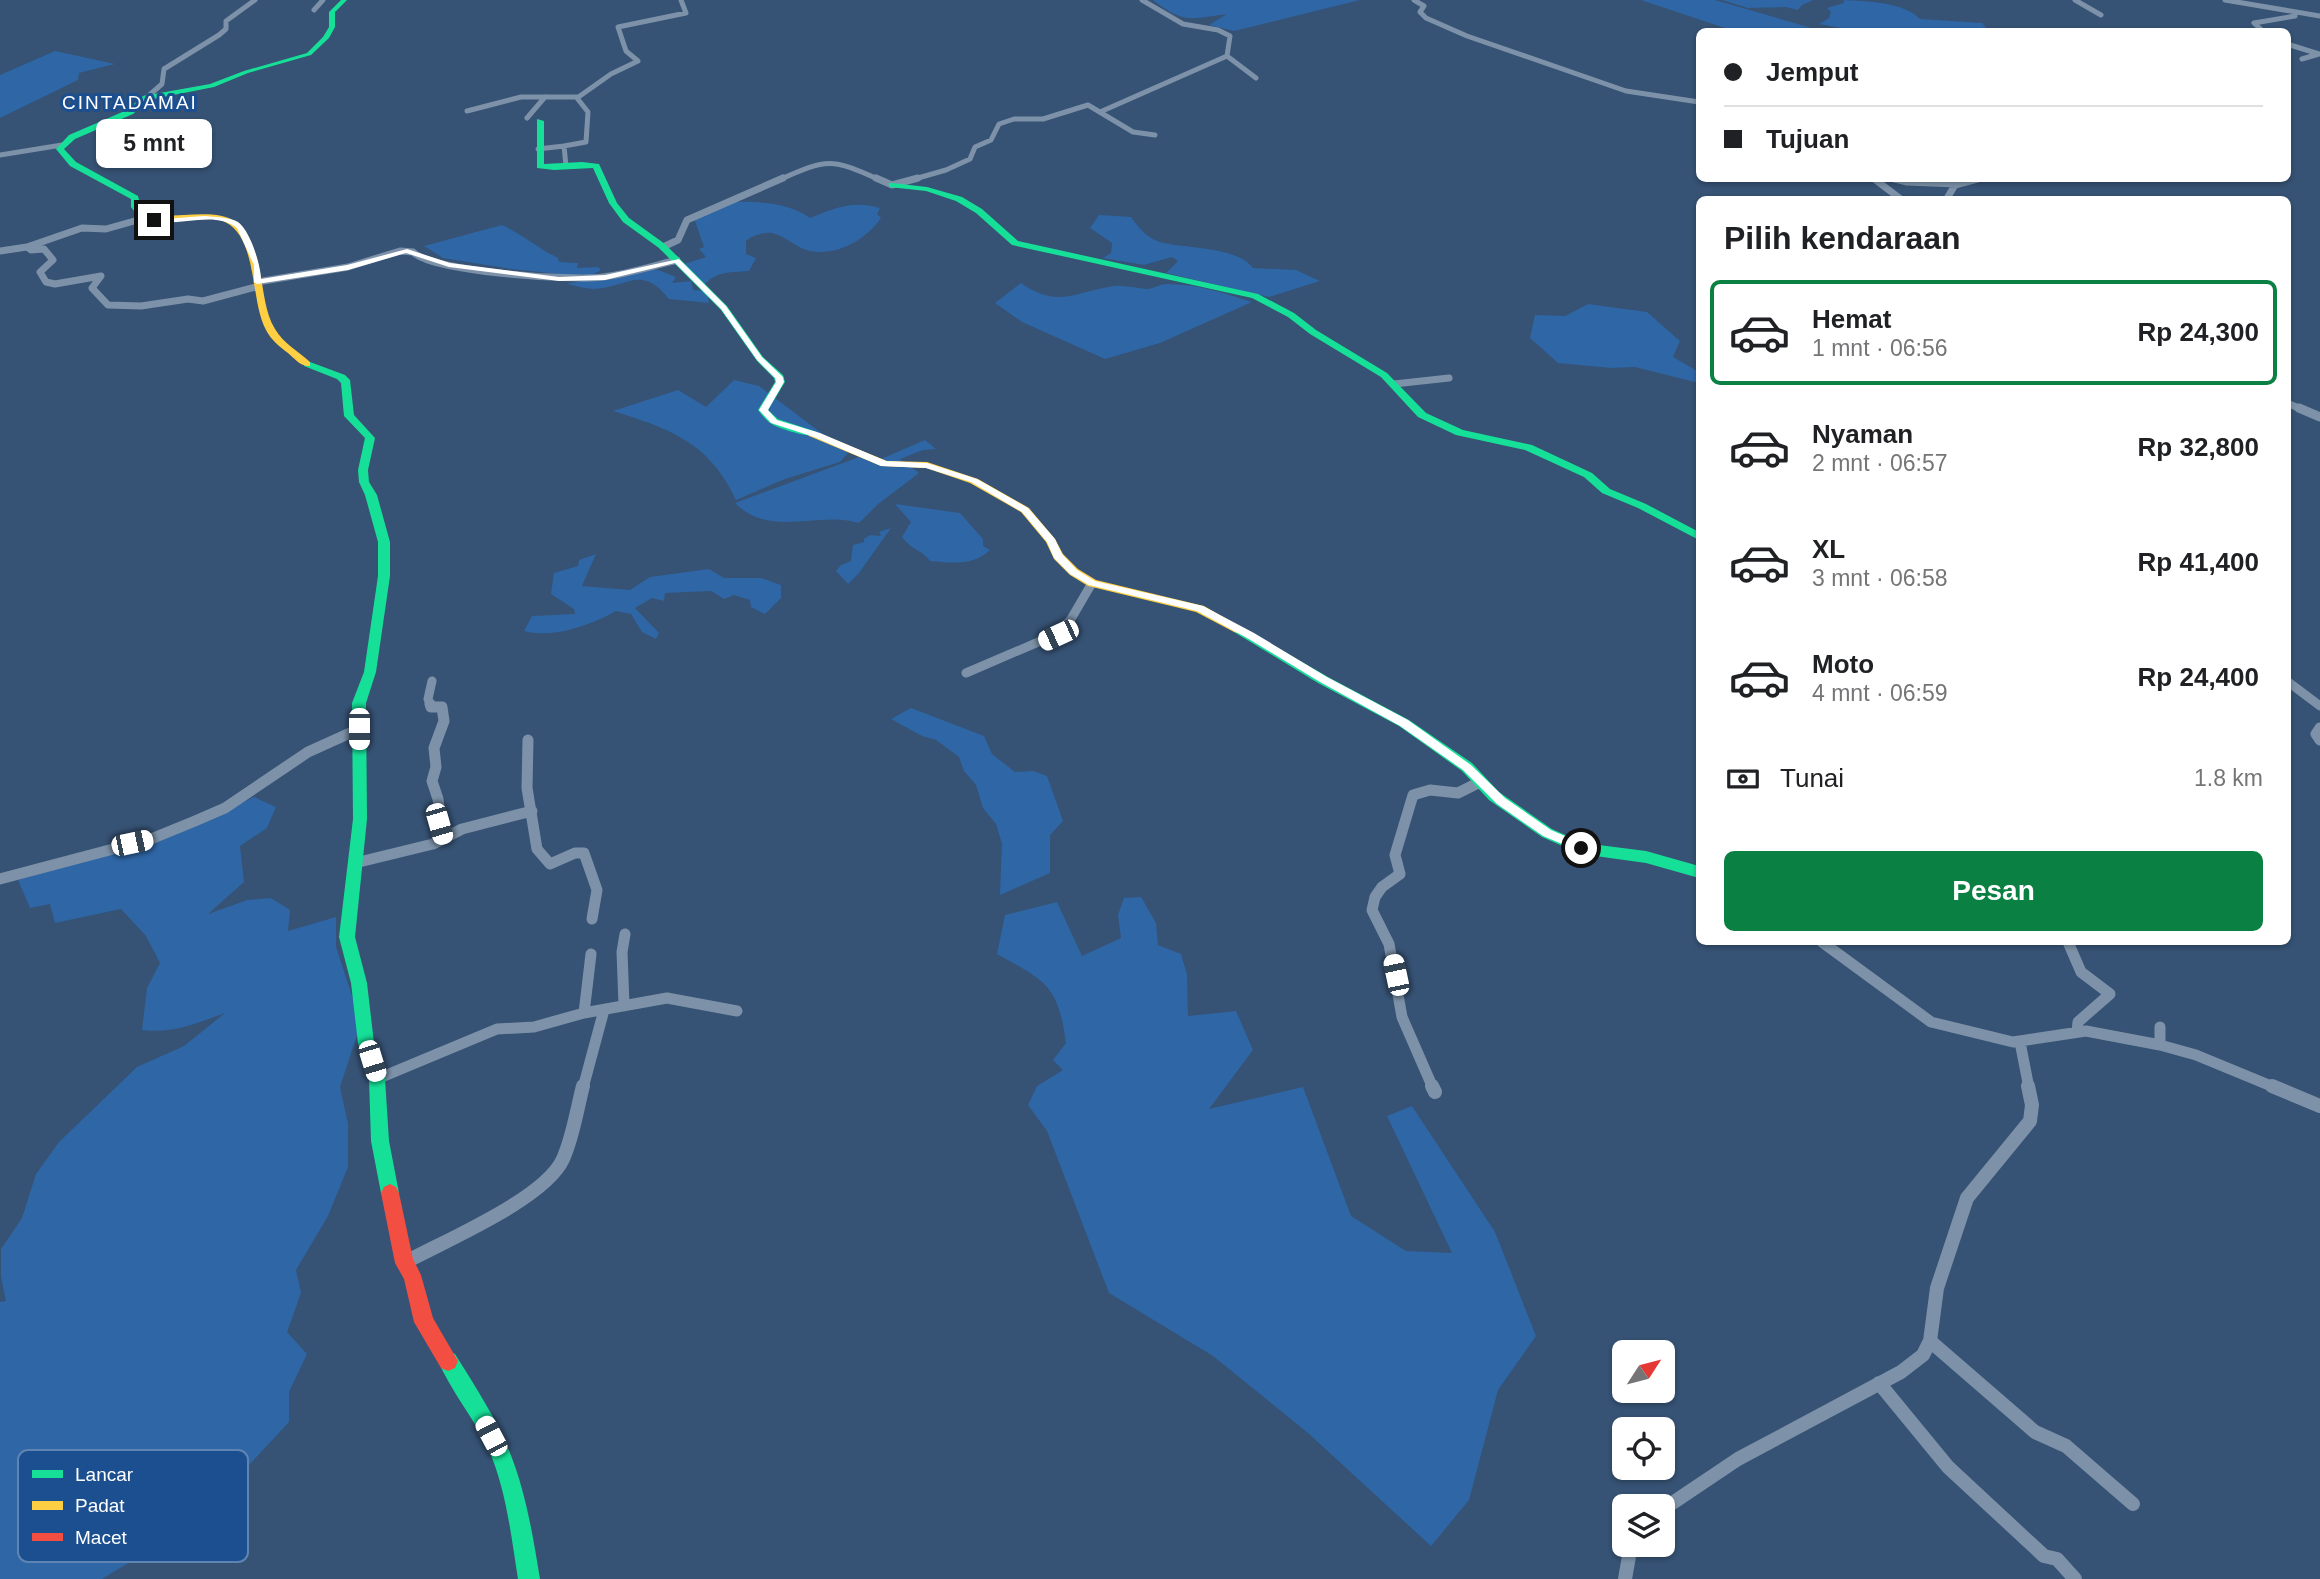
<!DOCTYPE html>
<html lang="id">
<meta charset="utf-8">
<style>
body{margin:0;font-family:Arial,sans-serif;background:#f2f2f2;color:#202124;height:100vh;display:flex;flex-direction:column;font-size:26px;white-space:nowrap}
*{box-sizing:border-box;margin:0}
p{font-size:23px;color:#757577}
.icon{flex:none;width:38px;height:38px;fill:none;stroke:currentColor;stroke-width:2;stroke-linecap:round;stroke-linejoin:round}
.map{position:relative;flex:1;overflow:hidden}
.sheet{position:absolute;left:1696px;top:196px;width:595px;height:749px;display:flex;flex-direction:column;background:#fff;border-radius:10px;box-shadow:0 2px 5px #0004}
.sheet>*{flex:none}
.banner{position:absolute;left:1696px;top:28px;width:595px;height:154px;border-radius:10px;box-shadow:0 2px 5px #0004;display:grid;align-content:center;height:154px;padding:0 28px;background:#fff}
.needle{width:46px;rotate:54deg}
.buttons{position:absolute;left:1612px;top:1340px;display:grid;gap:14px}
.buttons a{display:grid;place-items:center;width:63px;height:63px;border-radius:10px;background:#fff;box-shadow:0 2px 5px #0004;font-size:35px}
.end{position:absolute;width:32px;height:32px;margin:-16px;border:9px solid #fff;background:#111;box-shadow:0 0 0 4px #111}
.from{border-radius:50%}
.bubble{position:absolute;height:49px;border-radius:10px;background:#fff;box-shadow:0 2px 5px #0004;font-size:23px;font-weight:800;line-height:49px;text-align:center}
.car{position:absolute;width:21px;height:42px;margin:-21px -10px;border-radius:9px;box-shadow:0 0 5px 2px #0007;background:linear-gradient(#fff 24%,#345 0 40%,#fff 0 76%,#345 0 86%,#fff 0)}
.banner b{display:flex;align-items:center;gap:24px;height:66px;font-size:26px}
.banner b+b{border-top:2px solid #e0e0e0}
.banner i{width:18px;height:18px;background:#202124}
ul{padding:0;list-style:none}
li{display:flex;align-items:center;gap:21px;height:105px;margin:0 14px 10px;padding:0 14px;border:4px solid transparent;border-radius:10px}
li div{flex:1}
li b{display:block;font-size:26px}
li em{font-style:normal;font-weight:800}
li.current{border-color:#0b8043}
li>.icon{width:63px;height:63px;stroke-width:1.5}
h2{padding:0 28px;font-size:32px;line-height:84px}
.pay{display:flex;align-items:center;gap:18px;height:77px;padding:0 28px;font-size:26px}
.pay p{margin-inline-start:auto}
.action{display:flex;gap:14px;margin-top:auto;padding:14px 28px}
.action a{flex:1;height:80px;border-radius:10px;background:#0b8043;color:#fff;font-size:28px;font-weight:800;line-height:80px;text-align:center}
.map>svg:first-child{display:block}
.green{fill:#2f66a5}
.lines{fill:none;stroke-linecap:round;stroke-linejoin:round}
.street-far4{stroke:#7d92a8;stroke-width:5}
.street-far3{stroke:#7d92a8;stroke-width:7}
.street-far2{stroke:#7d92a8;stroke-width:9}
.street-far1{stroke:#7d92a8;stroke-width:11}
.street{stroke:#7d92a8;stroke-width:14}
.fast{fill:#16e098;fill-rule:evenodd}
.slow{fill:#ffcf43;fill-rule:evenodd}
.jam{fill:#f24e42;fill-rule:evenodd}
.route{fill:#fff}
.labels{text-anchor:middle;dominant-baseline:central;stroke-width:6;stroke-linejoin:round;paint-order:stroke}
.far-quarter-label{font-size:19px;letter-spacing:2px;fill:#fff;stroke:#1b4f8f}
.key{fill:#1b4f8f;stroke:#5f84b1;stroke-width:2}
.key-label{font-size:19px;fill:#fff}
</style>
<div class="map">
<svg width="2320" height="1579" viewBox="0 0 2320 1579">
<rect width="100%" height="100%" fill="#365274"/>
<!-- green -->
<path class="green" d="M1153,0H1360L1234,31L1209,25L1227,14C1190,19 1184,24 1153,0Z
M1641,0H1715L1822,31H1734Z
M1722,0H1813L1802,5L1798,10L1785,7L1748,8Z
M1844,0C1866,1 1904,2 1920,19L1982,23L1989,31L1862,32L1819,24L1829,18L1831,12L1827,8L1844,3Z
M55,51L115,64L79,73L78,80L0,118V75Z
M728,202C754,201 788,202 810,218C834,208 854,200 880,208L877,214L881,218C865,241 834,258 806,250C795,246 783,235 772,233C764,232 751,236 746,241V254L756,258L749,271C730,273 718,270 704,285L684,264L706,257L699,249L704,247L694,218Z
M1099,215L1131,217C1139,228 1147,238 1160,242C1185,249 1237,246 1253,268L1296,270L1320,281L1269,297L1166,273L1178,261L1172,257L1144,265L1103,258L1111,253L1112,243L1090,228Z
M502,225C522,234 538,248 558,258L559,262L578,263L577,268L598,267L601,270L588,277L511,269L443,258L424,246Z
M653,268L676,277L672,283L691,281L693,290L707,291L709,303L669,299C641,264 629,287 594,289C585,289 575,285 566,284Z
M1021,283C1058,309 1074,292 1114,286C1125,285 1135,288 1146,289C1153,289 1160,284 1167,284C1197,284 1224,293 1252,302L1160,343L1105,359L1022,322L995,303Z
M1588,304L1647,312L1680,341L1673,357L1699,372V383L1635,367L1611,368L1558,363L1530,338L1535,315L1565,316Z
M734,380L759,386L848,453L840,462L785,479L736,500C709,442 670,429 613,411L678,390L706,407Z
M925,440L936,449L923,450L900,459L919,473L877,505L859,523C818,510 770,539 735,503L867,454L879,460Z
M895,504L960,513L983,539V546L990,550C973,566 953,563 930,561C922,550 910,549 902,537L911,522Z
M891,528L859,573L848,584L836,571L841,565L851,561L853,545L864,542V539L870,535L881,536L879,532Z
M596,554L582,586L630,590L650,577L709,569L724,578H761L781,585V598L765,614L751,607L750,600L734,595L724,599L711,591L665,593L664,601L652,598L635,608L659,633L656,639L642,632L631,614L616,611C591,625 553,639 524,631L532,616L575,614L574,609L551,594L554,573L578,566L579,560Z
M911,708L984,736L992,754L1015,772L1034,771L1047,776L1063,821L1050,835V873L1000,895L1002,844L996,824L983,808L976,785L964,771L959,757L936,740L922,736L891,719Z
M254,797L276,807L267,828L240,846L244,882L208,914L247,900L271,898L290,910L288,931L336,917V947L361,1023L340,1087L348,1124V1167L328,1216L296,1270L301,1293L287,1332L307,1354L289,1392V1422L251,1463L216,1510L102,1579H0V1302L6,1301L1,1277V1249L22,1218L36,1174L59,1142L137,1067L184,1046L225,1013C198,1023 172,1034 142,1030L147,988L160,963L146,936L121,909L55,923L50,904L30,908L18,880L179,832Z
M1141,897L1156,923L1158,945L1181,954L1187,974L1188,1016L1236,1011L1253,1050L1209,1109L1303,1087L1351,1216L1406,1251L1452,1253L1387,1116L1412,1106L1495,1232L1536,1336L1498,1390L1469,1500L1431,1546L1308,1433L1213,1356L1109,1293L1047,1131L1028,1105L1037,1086L1063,1070L1053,1060L1066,1043C1058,985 1046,981 997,954L1005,915L1057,902L1082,956L1121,938L1118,915L1124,898Z"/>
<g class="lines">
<!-- street-far4 -->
<path class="street-far4" d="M1142,0L1183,24L1218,30L1230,36L1227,56
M1414,0L1424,6L1420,12L1426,18L1467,36L1626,91L1699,102
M2075,0L2101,15
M2225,0L2320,16
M314,10L323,0
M2264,32L2254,23L2295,16
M2287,44L2319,54L2302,59
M1227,56L1256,78
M146,98L162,84L164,69L219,35L226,29V21L255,0
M467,111L521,97H578
M1100,112L1227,56
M527,118L545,97
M538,149L564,146
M0,155L62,145
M566,166L564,146L586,142L588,112L577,98L611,74L638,61L626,51L618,27L686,13L681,0
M1891,178L1896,180
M779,180C828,158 831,158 880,180
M911,180L946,170L970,159L975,147L991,140L999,124L1014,119H1043L1088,105L1133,132L1155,135
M1975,180L1981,178"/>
<!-- street-far3 -->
<path class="street-far3" d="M876,178L892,185L918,178
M1873,178L1902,200
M1891,178L1907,182L1957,184
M1946,200L1955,185L1981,178
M145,218L106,229L82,228L27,247L31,250L44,249L53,260L40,272L46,282L55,284L101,276L92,288L108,305L141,306L188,299L203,301L256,287
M663,247L678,240L687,220L783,178
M0,251L27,247
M257,282L348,267L400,251L413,252C433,272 572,281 603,277C628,274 653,266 677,260
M1394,384L1449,378
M2287,403L2303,410"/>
<!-- street-far2 -->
<path class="street-far2" d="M2299,408L2320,417
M966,673L1057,634L1071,619L1092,583
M2287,681L2320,706
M431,706L428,699L432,681"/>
<!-- street-far1 -->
<path class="street-far1" d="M430,704L431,707H442L444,721L434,748L436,767L432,781L438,799L443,838
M2320,728L2316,734L2320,740
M528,740L527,788L537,849L550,864L575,853H584L597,890L592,919
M355,863L433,844L462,829L532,811
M0,879L151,839L195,821L225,808L308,752L359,729
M1822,942L1931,1022L2013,1042L2086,1031L2160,1045L2196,1055L2276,1088
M2068,942L2081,972L2110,994L2078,1022L2077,1031
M624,1005L622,952L625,934
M584,1013L591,954
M2160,1027V1045
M2020,1042L2029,1088
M377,1079L497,1029L534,1027L584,1013L667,998L737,1011
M583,1088L604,1010
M1433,1088L1402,1017L1389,944L1372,910L1375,897L1382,887L1400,874L1395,855L1413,795L1430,790L1458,793L1480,782"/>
<!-- street -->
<path class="street" d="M1432,1086L1435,1092
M2272,1086L2320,1106
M404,1263C444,1241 545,1199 563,1159C573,1137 577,1109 583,1086
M1930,1341L2035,1432L2066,1446L2133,1504
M1879,1383L1948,1467L2044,1556L2057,1559L2075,1579
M1662,1510L1738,1459L1901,1372L1923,1355L1930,1341L1937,1288L1967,1198L2030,1121L2032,1105L2028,1086
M1625,1579L1631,1545"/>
<!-- fast -->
<path class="fast" d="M341,0H347L335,12V27L329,38L311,55L248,73L214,87L148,100L133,114L75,139L64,149L76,162L138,196L143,215H137L131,207V199L70,166L56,149L69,135L127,110L143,96L210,84L244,71L307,53L323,37L329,27V12Z
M537,119L544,121V164L582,162L599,164L617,203L629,218L665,244L727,306L763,357L783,375L785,382L768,410L778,419L817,432V436C807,437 779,429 770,423C766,420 761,414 758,410L775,382L774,378L757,361L721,310L659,248L623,222L609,203L593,168L554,170L537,168Z
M892,183L927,187L962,197L982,209L1018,241L1258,294L1294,313L1316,330L1387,373L1426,413L1463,430L1532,445L1592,473L1610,489L1646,504L1699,532V540L1638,508L1602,493L1584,477L1525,450L1456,435L1418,417L1381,377L1310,334L1288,317L1252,298L1012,245L976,213L956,201L926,191L889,187V183Z
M304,362H310L345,375L350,380L354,415L375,438L368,470L369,482L377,495L390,542V576L376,672L366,703L367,819L355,937L367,983L374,1043L385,1079L389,1141L399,1193L396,1199L390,1202L384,1199L381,1193L371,1141L369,1079L358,1043L351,983L339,937L353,819L352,703L364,672L378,576V542L365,495L359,482L358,470L365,438L344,416L341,383L337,379L304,366Z
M1238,625L1328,677L1409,720L1472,763L1499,792L1552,829L1583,843L1646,851L1699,866V878L1646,863L1581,854L1542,837L1489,800L1462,771L1399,726L1318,683L1234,632L1232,629L1234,626Z
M448,1351L455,1354C475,1386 496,1418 510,1453C526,1493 533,1536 540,1579H518C511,1535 506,1487 487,1446C473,1417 451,1391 438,1361L441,1354Z"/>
<!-- slow -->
<path class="slow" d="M137,211C145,211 152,216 162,216C220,214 247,204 260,273C264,291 265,313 275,329C283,343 299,352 310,362V366C301,367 295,359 288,353C280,347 271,340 266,330C250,301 258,238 225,222C206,213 167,222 145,220L137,215Z
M813,431L887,461L927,462L978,479L1029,508L1055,539L1063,554L1078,569L1096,580L1204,606L1244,629L1238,633L1234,632L1196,612L1088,586L1070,575L1054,559L1046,542L1021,512L970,483L926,468L881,466L809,436L808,434Z"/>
<!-- jam -->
<path class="jam" d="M390,1184L396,1187L399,1193L413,1259L421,1275L433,1318L458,1361L455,1368L448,1371L441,1368L414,1322L404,1279L395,1263L381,1193L384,1187Z"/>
</g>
<!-- route -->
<path class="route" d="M204,216C214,217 229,217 238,222C250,230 261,266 261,279L347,265L407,249L450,263L559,277L605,275L679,259L726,306L762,357L783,377L784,382L768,410L777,420L820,433L886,461L927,463L977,479L1028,508L1055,539L1062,554L1077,570L1095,581L1203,606L1254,633L1327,677L1408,720L1471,765L1505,798L1551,830L1586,845L1587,848L1581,852L1543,836L1497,804L1463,770L1400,726L1320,682L1247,638L1197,611L1089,585L1070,574L1054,558L1047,542L1022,512L971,482L926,468L881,466L814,437L771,423L759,410L776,382L775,378L757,360L721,309L675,263L605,280L559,281L449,267L406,253L348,270L257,284L254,282V265L237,228C214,209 175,229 151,220Z"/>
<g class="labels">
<!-- far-quarter labels -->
<g class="far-quarter-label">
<text x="130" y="102">CINTADAMAI</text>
</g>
</g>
<!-- legend -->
<rect x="18" y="1450" width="230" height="112" rx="10" class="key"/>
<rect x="32" y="1470" width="31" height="8" fill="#16e098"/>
<rect x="32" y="1501" width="31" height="9" fill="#ffcf43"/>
<rect x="32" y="1533" width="31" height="8" fill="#f24e42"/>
<g class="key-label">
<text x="75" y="1481">Lancar</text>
<text x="75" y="1512">Padat</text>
<text x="75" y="1544">Macet</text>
</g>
</svg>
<div class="buttons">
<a><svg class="needle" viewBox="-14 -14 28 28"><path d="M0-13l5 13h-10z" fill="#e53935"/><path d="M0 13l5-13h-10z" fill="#757577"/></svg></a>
<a><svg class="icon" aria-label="locate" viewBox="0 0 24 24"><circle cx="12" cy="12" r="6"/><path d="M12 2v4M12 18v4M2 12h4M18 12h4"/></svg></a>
<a><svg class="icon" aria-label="layers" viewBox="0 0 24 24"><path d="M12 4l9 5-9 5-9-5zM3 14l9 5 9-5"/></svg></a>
</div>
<i class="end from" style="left:1581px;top:848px"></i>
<i class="end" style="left:154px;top:220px"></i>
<div class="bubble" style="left:96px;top:119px;width:116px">5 mnt</div>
<i class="car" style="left:1058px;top:635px;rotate:245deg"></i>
<i class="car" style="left:359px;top:729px;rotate:180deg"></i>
<i class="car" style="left:439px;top:824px;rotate:164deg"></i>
<i class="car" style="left:132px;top:843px;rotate:78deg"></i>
<i class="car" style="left:1396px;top:975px;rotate:348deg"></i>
<i class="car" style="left:372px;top:1061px;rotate:163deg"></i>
<i class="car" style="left:491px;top:1436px;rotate:332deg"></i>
<div class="banner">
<b><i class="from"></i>Jemput</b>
<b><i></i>Tujuan</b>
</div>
<section class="sheet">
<h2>Pilih kendaraan</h2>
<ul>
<li class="current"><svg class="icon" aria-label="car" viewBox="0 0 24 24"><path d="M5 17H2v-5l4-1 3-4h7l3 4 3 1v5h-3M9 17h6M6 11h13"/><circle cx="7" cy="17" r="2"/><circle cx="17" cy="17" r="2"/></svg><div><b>Hemat</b><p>1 mnt · 06:56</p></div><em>Rp 24,300</em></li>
<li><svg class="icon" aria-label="car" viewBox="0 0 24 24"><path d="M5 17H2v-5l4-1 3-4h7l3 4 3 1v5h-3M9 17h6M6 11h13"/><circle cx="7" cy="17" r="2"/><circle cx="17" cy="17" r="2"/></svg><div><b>Nyaman</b><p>2 mnt · 06:57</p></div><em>Rp 32,800</em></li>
<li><svg class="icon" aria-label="car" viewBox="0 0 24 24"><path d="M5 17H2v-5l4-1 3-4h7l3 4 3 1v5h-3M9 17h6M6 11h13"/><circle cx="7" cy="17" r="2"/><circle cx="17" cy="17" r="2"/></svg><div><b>XL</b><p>3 mnt · 06:58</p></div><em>Rp 41,400</em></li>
<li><svg class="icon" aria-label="car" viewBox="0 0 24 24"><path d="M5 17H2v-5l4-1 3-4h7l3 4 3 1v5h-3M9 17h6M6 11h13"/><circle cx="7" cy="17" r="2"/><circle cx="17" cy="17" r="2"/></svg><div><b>Moto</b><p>4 mnt · 06:59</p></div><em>Rp 24,400</em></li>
</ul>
<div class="pay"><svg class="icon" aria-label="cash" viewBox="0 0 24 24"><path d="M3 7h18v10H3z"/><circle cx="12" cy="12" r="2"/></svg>Tunai<p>1.8 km</p></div>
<div class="action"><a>Pesan</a></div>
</section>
</div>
